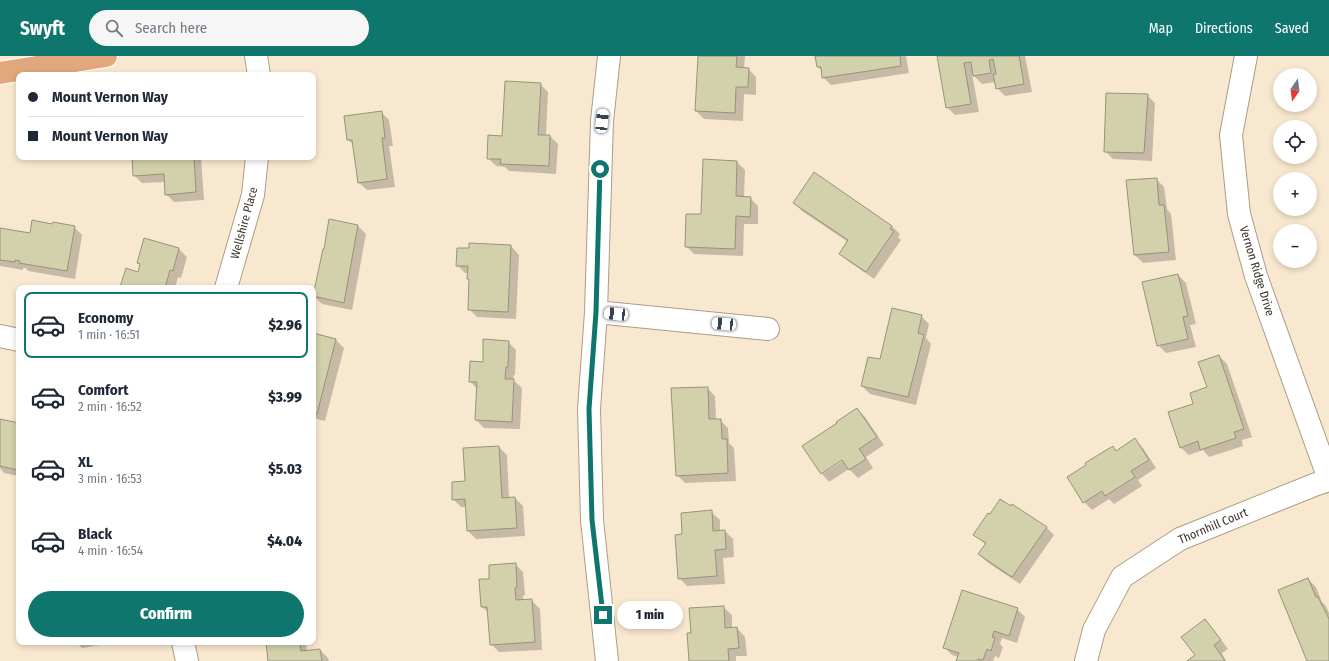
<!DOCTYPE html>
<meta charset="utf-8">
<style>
body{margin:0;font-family:"Fira Sans Condensed",sans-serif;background:#f6f6f7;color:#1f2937;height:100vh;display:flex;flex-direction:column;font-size:15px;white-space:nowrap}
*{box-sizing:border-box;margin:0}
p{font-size:13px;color:#747a83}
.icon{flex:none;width:22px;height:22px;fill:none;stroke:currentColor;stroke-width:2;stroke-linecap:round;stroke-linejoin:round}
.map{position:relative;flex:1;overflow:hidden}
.panel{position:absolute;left:16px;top:229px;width:300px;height:360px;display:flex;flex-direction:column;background:#fff;border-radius:8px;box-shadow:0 2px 6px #0003}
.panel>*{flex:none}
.banner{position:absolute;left:16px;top:16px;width:300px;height:88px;border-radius:8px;box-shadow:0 2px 6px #0003;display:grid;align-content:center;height:88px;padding:0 12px;background:#fff}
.needle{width:26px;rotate:194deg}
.tools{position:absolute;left:1273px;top:12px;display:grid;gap:8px}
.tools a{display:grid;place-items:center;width:44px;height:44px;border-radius:50%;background:#fff;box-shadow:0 2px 6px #0003;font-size:20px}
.end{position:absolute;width:18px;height:18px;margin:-9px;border:5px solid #0f766e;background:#fff;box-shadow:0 0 0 2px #fff}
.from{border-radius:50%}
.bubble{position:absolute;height:28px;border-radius:14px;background:#fff;box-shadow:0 2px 6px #0003;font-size:13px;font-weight:800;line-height:28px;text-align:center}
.car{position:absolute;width:12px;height:24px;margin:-12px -6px;border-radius:5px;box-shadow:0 0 3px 1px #0007;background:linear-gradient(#fff 24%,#345 0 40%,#fff 0 76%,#345 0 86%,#fff 0)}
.banner b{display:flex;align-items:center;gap:14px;height:38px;font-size:15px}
.banner b+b{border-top:1px solid #e0e1e3}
.banner i{width:10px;height:10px;background:#1f2937}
ul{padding:7px 0 0;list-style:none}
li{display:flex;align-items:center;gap:12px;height:66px;margin:0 8px 6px;padding:0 4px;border:2px solid transparent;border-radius:8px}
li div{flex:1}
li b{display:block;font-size:15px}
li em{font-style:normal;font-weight:800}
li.on{border-color:#0f766e}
li>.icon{width:36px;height:36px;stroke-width:1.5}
.action{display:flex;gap:8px;margin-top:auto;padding:8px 12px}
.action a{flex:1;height:46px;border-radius:24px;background:#0f766e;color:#fff;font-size:16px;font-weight:800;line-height:46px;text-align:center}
header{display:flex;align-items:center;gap:24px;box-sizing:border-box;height:56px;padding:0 20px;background:#0f766e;color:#fff}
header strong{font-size:19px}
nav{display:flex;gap:22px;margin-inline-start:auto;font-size:14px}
.search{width:280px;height:36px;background:#f6f6f7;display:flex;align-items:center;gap:10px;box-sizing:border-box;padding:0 14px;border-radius:22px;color:#747a83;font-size:15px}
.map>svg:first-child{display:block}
.shadow{fill:#0003}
.building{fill:#d3d1ab;stroke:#95947a}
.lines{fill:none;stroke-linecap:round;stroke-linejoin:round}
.minor-casing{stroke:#ac9d85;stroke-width:24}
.major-casing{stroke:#fff;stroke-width:24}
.minor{stroke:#fff;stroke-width:22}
.major{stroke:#e0a87c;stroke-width:22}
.route{stroke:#0f766e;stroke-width:5}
.labels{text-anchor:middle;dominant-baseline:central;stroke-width:3;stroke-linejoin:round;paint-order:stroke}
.street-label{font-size:12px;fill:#393329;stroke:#fff}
</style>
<header>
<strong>Swyft</strong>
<div class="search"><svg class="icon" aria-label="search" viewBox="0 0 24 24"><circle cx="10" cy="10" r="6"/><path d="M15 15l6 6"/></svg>Search here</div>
<nav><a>Map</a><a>Directions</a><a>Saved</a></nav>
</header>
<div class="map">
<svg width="1329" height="605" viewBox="0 0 1329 605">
<rect width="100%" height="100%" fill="#f8e8cf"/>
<!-- shadow -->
<path class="shadow" d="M699,0H745L744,13H748L756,21V39L744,38L743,65L704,63L696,55Z
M816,0H906L909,17L831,29L823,21L822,15L818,11Z
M938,0H1025L1032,36L1005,40L997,32L996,26L982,28L972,18L979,56L955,59L947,51Z
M540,28L548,36L546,80H550L558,88L556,118L509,115L505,111L496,110L488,102Z
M1147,39L1155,47L1152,105L1113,103L1105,95Z
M381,56L389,64L393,90H389L395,131L367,134L358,126L354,89L348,84L345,61Z
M133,101H201L204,144L174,146L166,138L165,126L142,127L134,119Z
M737,106L745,114L744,142H750L758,150V168H744L743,200L694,198L686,190L702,160Z
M814,118L892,170L900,178L898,181L901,184L874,223L848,205L840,197L848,186L802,155L794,147Z
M1156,123L1164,131L1167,153L1171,158L1176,204L1143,207L1135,199L1127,125Z
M330,165L358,170L366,178L352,254L322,248L314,240L325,194Z
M74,171L82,179L75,223L28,215L26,212H23V214L0,210V174L30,178Z
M145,183L179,193L187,201L181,222L178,221L175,232H123L121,230L139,217L141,209L138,206Z
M511,190L519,199L516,263L477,261L469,253L470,224L468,222V217H465L457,209Z
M1178,219L1186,227L1196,268L1190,269L1196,291L1166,297L1158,289Z
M921,260L929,268L926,282L931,288L916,349L870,338L862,330L880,304Z
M313,278L336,284L344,292L325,365L313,362Z
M508,286L516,294L515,319H514L513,324L522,332L520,373L484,372L476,364L477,333L470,325L484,307Z
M1219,300L1227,308L1252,381L1242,384L1243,390L1209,401L1203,394L1189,399L1180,391L1194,349L1208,332Z
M707,332L715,340L716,364H720L728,372L729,387L734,392L736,425L685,427L677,419Z
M857,353L865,361L884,389L866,401L873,412L858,422L849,413L829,426L822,418L847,402L846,400L822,416V418L803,391Z
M0,364L19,368V420L4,417L0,412Z
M1135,384L1143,392L1156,412L1138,424L1142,430L1114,448L1109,443L1092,454L1084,446L1113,391L1117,395Z
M313,391L315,393L313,405Z
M499,391L507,399L509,443L515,442L523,450L525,480L476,483L468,475L467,451H461L453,443Z
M711,456L720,464V475H725L733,483L734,501L723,502L725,528L687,530L679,522L683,479Z
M1046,471L1054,479L1020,528L987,506L979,498L986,489L974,478Z
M515,508L523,516L525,539L523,540V545L531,544L540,553L542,594L499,596L491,588L489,557L482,551L491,524Z
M1308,523L1316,531L1322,546L1326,550L1329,557V605H1308Z
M723,551L732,559V573L737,572L745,581L747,600H736V605H690L692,578Z
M1017,553L1025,561L1017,587L1002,582L1000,588L1003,591L999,602L995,600L993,605H957L958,601L952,599L944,591Z
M1205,565L1213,573L1228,593L1222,597L1226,605H1188L1196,599Z
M76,586H112V587L82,592Z
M267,586H306L307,595L320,594L328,602L329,605H269Z"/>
<!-- building -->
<path class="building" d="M698,0H737L736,11L749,12L748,31H736L735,57L695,55Z
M815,0H900L901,10L822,22L821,11H817Z
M937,0H1019L1024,28L996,33L993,18H996L993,3L989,4L991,17L973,20L971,6L964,7L971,48L946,52Z
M505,25L541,27L538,79H550L549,110L500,108L501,103H487L488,79L502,80Z
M1106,37L1148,38L1144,97L1104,96Z
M382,55L385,82H382L387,123L358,127L352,84H347L344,60Z
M132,101H194L196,136L165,139L164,118L133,120Z
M703,103L737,105L736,140L751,141L750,161L736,160L735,193L685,191L686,158H701Z
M814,116L892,170L890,173L894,175L866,216L839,198L848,184L793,147Z
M1157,122L1159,149H1164L1169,196L1134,199L1126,124Z
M329,163L358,169L344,247L313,240L323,193H324Z
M32,164L52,168L53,166L75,170L67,215L19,207L20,205L15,204V206L0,204V172L30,177Z
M144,182L179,192L173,215L170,214L165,232H125L120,231L126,212L138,216L140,208L137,207Z
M469,187L511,189L508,256L468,254L469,223H467L468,210H456L457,192H469Z
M1178,218L1188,260L1183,261L1188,283L1157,290L1142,226Z
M892,252L922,259L918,277L924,279L908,341L861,330L868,301L880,303Z
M313,277L336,283L317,358L313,357Z
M483,283L509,285L508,311H506L505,323H514L512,366L475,364L477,326H469L470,305L483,306Z
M1219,299L1244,373L1234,376L1236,382L1200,394L1198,385L1180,392L1168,356L1193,348L1190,337L1207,331L1198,306Z
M708,331L709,363H721L722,383H727L728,417L676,420L671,332Z
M857,352L877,381L859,393L866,403L849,414L842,404L821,418L802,390L837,367L836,366Z
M0,363L19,367L18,414L0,410Z
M1135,382L1149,404L1131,415L1135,421L1105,440L1102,435L1083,447L1067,421L1086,409L1085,407L1113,390L1116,395Z
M499,390L502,442L515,441L517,472L467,475L465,443L452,444V426L465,425L463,392Z
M1000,443L1011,450L1012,448L1047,471L1012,521L978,498L986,487L973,479L988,457L990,458Z
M712,454L713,475L725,474L726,493L715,494L717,520L678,523L675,479L682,478L681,457Z
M516,507L517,531L515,532L516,544L532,543L535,586L490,589L487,551H481L479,523H489V509Z
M1308,522L1316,541H1318L1329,563V605H1307L1278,534Z
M962,534L1018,552L1009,580L994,575L992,581L995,582L991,595L987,593L983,604L978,603L977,605H956L959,597L943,592Z
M724,550L725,572L737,571L739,592L728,593L729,605H689L687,577H691L689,552Z
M1205,563L1221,584L1214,589L1225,605H1187L1195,599L1181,581Z
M266,586H300L301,595L320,593L322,605H268Z"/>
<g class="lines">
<!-- minor casing -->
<g class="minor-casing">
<path id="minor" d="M256,0L259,19
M1246,0L1231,79L1239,158L1256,220L1329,423
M226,232L253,139L257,101
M596,256L768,273
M0,280L19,284
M183,586L187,605
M607,605L592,464L589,353L596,256L602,65L609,0
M1086,605L1094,574L1122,521L1180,483L1314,429L1329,424"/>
</g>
<!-- major casing -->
<g class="major-casing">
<path id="major" d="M0,17L106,0"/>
</g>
<!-- minor -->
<use href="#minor" class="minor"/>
<!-- major -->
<use href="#major" class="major"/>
</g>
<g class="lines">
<!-- route -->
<path class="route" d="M600,113L596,256L589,353L592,464L603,559"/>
</g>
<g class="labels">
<!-- street labels -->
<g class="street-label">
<text transform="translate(244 167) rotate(-75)">Wellshire Place</text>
<text transform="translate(1257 215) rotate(73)">Vernon Ridge Drive</text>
<text transform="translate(1213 470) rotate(-23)">Thornhill Court</text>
</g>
</g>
</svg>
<div class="tools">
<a><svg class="needle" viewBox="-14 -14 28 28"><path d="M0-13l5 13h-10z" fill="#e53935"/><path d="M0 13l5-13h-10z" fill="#747a83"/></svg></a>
<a><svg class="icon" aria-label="locate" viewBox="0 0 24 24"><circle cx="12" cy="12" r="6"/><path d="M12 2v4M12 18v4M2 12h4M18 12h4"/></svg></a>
<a>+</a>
<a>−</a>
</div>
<i class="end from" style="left:600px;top:113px"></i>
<i class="end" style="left:603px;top:559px"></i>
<div class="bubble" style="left:617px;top:545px;width:66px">1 min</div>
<i class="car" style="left:602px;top:65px;rotate:6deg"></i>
<i class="car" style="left:616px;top:258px;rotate:276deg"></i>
<i class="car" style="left:724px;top:268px;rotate:275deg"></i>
<div class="banner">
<b><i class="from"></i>Mount Vernon Way</b>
<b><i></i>Mount Vernon Way</b>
</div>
<section class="panel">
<ul>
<li class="on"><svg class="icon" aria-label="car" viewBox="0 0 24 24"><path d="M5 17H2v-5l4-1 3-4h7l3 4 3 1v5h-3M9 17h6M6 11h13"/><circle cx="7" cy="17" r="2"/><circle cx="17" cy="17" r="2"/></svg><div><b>Economy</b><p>1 min · 16:51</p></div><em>$2.96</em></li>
<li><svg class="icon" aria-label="car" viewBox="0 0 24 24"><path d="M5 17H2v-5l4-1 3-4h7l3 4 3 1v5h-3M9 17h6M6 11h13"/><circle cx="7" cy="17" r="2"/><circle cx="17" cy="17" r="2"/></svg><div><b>Comfort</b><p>2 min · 16:52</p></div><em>$3.99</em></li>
<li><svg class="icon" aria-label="car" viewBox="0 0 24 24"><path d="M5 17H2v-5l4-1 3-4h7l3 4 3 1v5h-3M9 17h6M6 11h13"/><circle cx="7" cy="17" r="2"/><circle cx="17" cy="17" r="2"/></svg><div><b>XL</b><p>3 min · 16:53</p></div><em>$5.03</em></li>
<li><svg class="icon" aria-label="car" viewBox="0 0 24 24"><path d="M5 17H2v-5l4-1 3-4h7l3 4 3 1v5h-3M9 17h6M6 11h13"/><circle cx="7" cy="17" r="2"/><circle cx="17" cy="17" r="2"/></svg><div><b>Black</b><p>4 min · 16:54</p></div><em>$4.04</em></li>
</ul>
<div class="action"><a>Confirm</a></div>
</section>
</div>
